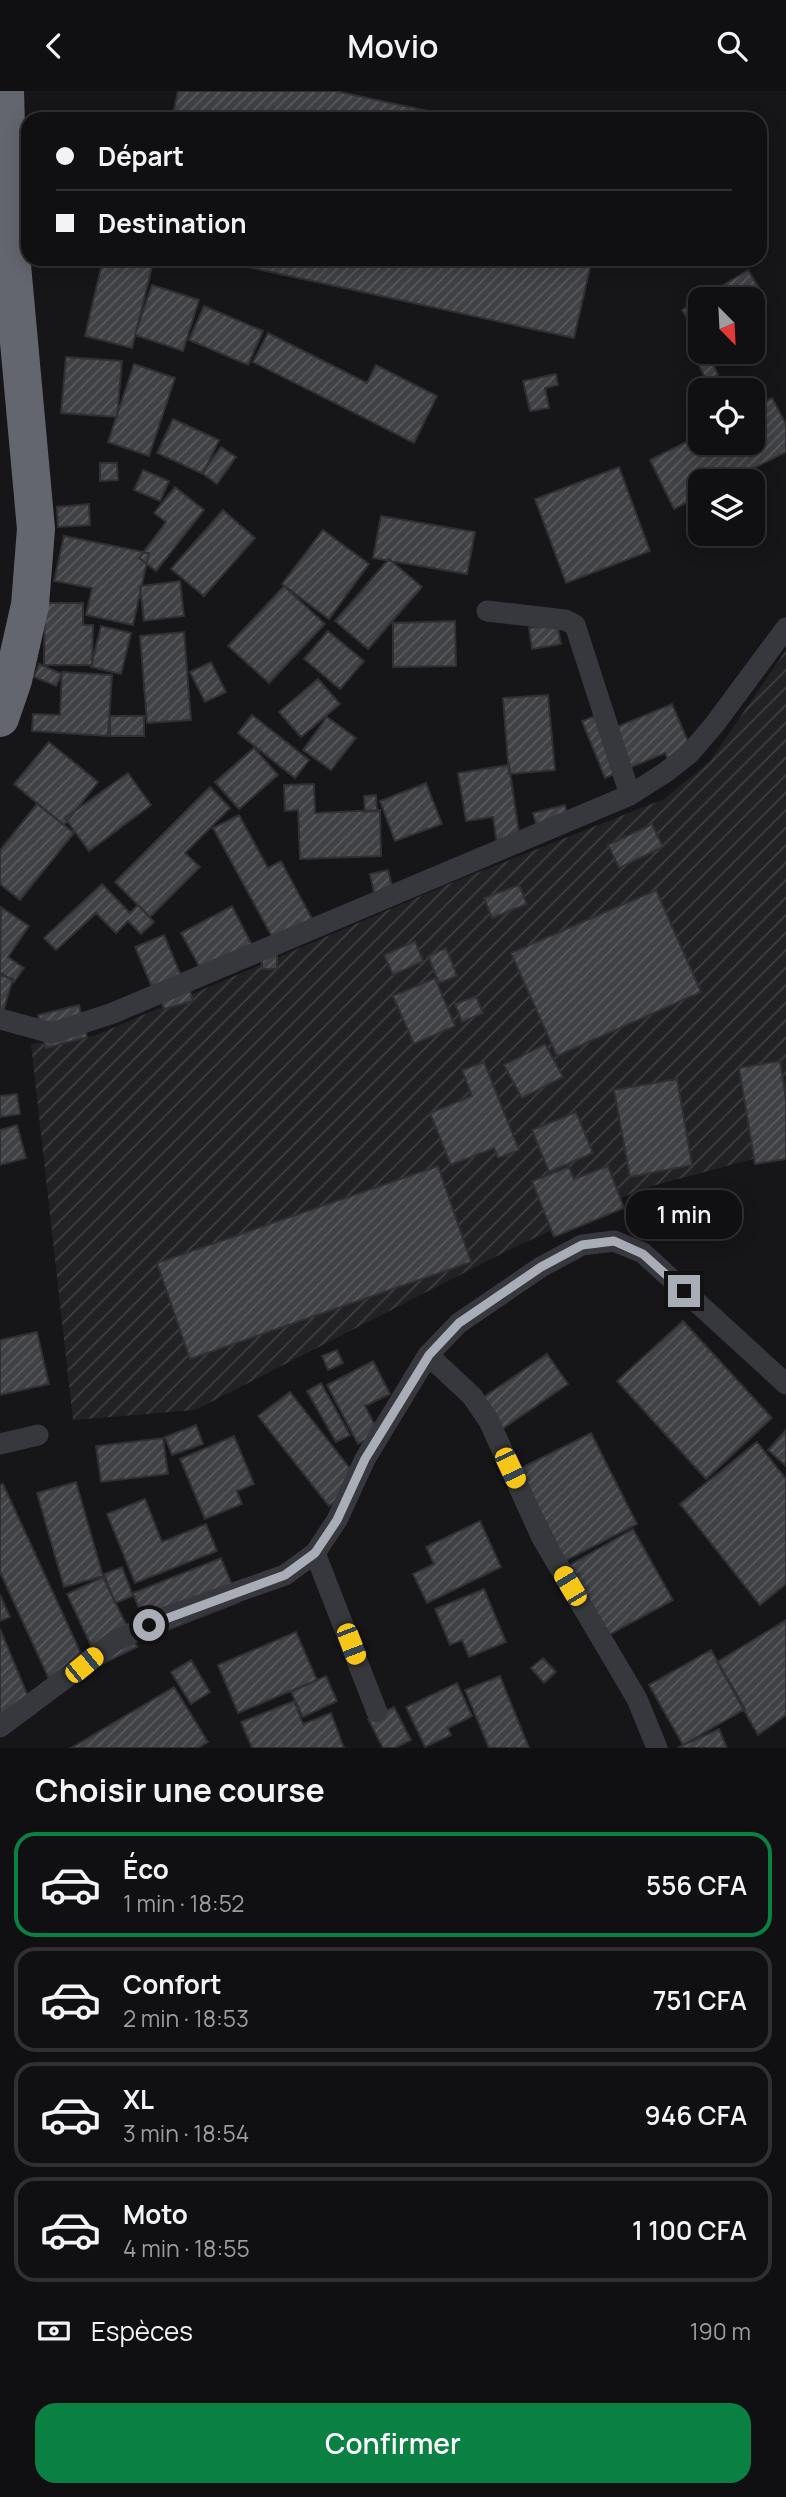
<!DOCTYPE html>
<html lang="fr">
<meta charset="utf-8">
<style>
body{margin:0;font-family:Manrope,sans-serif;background:#19191b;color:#f1f3f6;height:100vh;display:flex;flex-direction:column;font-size:26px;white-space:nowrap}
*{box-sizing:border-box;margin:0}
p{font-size:23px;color:#9c9d9f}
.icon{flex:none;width:38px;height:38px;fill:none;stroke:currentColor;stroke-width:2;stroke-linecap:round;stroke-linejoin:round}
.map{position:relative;height:1657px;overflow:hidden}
.panel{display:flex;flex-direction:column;background:#101012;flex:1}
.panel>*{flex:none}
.guide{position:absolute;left:21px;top:21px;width:746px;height:154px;border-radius:21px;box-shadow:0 4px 18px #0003,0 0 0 2px #303032;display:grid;align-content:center;height:154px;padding:0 35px;background:#101012}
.needle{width:46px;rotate:156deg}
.fabs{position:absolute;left:688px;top:196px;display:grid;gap:14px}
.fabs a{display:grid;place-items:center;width:77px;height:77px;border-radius:14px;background:#101012;box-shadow:0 4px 18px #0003,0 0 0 2px #303032;font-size:35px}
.end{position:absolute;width:32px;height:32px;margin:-16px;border:9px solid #a8adb8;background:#111;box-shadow:0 0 0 4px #111}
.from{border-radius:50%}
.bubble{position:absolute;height:49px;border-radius:21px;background:#101012;box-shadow:0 4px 18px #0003,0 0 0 2px #303032;font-size:23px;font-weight:600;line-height:49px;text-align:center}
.car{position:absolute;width:21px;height:42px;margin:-21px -10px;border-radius:9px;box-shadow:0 0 5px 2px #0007;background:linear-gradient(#f5c518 24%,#345 0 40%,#f5c518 0 76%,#345 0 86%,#f5c518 0)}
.guide b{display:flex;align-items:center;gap:24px;height:66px;font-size:26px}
.guide b+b{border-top:2px solid #303032}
.guide i{width:18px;height:18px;background:#f1f3f6}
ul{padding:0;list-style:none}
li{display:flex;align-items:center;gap:21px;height:105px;margin:0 14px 10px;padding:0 21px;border:4px solid #303032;border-radius:21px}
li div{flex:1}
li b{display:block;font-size:26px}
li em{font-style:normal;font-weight:600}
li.current{border-color:#0b8043}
li>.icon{width:63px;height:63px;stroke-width:1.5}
h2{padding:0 35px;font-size:32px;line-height:84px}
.pay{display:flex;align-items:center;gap:18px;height:77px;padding:0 35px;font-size:26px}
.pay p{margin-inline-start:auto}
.primary-button{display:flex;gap:14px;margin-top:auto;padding:14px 35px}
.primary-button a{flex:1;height:80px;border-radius:21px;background:#0b8043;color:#fff;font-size:28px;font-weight:600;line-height:80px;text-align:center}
header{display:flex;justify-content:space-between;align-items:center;height:91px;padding:0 35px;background:#101012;font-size:32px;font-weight:600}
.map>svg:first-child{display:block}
.industrial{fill:url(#industrial-furrows)}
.building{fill:url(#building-hatch);stroke:#303034;stroke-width:2}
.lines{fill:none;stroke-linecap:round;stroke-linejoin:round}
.street{stroke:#37383d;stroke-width:21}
.highway{stroke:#63666e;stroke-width:38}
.route{stroke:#a8adb8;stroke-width:9}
</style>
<header><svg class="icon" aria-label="back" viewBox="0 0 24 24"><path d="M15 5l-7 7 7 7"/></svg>Movio<svg class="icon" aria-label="search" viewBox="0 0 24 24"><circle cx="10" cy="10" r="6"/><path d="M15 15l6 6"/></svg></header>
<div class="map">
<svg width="786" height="1657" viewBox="0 0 786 1657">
<defs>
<pattern id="industrial-furrows" width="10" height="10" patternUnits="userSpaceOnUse" patternTransform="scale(1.75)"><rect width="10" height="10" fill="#222225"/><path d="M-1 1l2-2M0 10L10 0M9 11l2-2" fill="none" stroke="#3f3f43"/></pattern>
<pattern id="building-hatch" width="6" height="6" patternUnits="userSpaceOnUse" patternTransform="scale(1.75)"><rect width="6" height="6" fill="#404145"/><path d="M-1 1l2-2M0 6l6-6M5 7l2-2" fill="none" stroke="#595a5e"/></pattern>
</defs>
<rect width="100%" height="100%" fill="#161618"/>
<!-- industrial -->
<path class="industrial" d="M786,559V1059L641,1098L513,1157L195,1319L73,1329L31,953L94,945L456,790L664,708L710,670Z"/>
<!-- building -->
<path class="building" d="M178,0H335L465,28H172Z
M103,168H137L153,172L132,257L85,245Z
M211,168H592L574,247Z
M748,179L759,197L740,208H700V233L693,237L682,219Z
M152,194L199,209L183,260L135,244Z
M204,215L263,240L248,274L189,249Z
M268,242L367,292L376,274L437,305L414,352L253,271Z
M66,266L122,270L117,326L61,322Z
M710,266L718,284L706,289L698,272Z
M134,273L175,287L149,365L108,351Z
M556,283L558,294L545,297L549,317L530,320L523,290Z
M772,307L786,333V361L728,390H700V405L674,418L650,369L700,344V352H752V317Z
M173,328L219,349L203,383L157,362Z
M221,356L236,366L217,393L202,382Z
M100,372H117L118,389L100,390Z
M619,376L650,460L566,492L535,408Z
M143,379L169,390L160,410L134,399Z
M175,396L204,419L156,480L139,467L166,431L154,422Z
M89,413L90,434L58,436L57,416Z
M223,419L255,447L204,505L171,478Z
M381,425L475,441L467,483L373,467Z
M323,439L369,473L329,528L282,493Z
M64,445L149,462L133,534L86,524L92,497L54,490Z
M389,468L422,496L368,558L335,530Z
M180,490L184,525L144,530L140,495Z
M284,495L325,533L269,592L228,555Z
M45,512H83V534H93L92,574H44Z
M455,530L456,575L393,576V532Z
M557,533L561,553L532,558L529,537Z
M101,535L131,542L121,583L91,576Z
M328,540L364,570L340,598L304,568Z
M184,541L191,629L147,632L140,545Z
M211,571L226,601L205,611L190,581Z
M39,573L62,583L56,595L34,586Z
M62,581L112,584L108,645L32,640L33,623L60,624Z
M318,588L340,613L301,646L279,621Z
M548,604L555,679L509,683L503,607Z
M672,613L694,664L671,674L665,662L605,687L582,630L605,621L612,638Z
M252,624L309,669L295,687L238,642Z
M110,625H144V645H110Z
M327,626L356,647L331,679L303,659Z
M49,651L98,691L64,734L14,693Z
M254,657L278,684L239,718L215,691Z
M509,674L520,749L497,753L493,726L466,730L458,682Z
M128,682L151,714L89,760L65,727Z
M426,692L442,733L395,750L380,710Z
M314,693L315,722L380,719L381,765L300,768L298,719L285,720L284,694Z
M210,696L230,717L185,762L200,776L150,826L115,791Z
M376,704L377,720L365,721L364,705Z
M37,713L74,742L20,809L0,793V759Z
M565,714L569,732L538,740L533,722Z
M239,724L268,777L281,770L317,837L278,857L213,737Z
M652,733L663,756L619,777L608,754Z
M388,779L395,807L376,811L370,783Z
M102,793L130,822L138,814L154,831L141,843L128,830L116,842L96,822L56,859L44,847Z
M519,794L527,813L492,827L484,807Z
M656,799L701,901L557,965L511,862Z
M232,815L256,862L206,888L181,842Z
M1,816L29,835L8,866L24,877L14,891L0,881Z
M164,844L185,894L156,906L135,856Z
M415,850L423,870L393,884L384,864Z
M277,857V878H262V858Z
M446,857L457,885L439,892L428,865Z
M0,884L13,888L0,931Z
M435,887L455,935L414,953L393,905Z
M189,896L193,910L164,918L160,905Z
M476,905L483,922L462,931L455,913Z
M79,914L87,946L46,957L38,924Z
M545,953L563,986L522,1007L504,974Z
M780,970L786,1008V1068L755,1073L739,977Z
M484,971L519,1059L498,1067L494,1057L451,1074L430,1022L472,1005L462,979Z
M677,988L692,1074L630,1086L614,999Z
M17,1003L20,1023L0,1026V1005Z
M576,1021L593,1062L549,1081L532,1039Z
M17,1034L26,1067L0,1074V1039Z
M438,1075L471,1171L190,1268L157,1172Z
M608,1075L624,1117L554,1146L532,1090L569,1076L574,1088Z
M708,1109L711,1130L661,1139L657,1118Z
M683,1230L772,1327L706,1388L617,1290Z
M37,1241L49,1293L0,1304V1249Z
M337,1259L343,1272L328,1279L322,1265Z
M547,1263L568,1293L489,1347L469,1316Z
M373,1270L390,1303L365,1315L379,1342L358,1353L327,1294Z
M321,1292L350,1344L336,1351L307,1300Z
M290,1301L360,1390L329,1415L258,1325Z
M196,1334L203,1353L172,1364L165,1346Z
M786,1339V1375L768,1359Z
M591,1342L637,1433L565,1470L519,1378Z
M234,1345L254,1393L237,1400L242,1413L205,1428L180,1368Z
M163,1347L168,1383L101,1391L96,1355Z
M757,1351L786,1388V1493L760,1514L680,1413Z
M76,1391L103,1485L64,1496L37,1402Z
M3,1393L90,1582L54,1599L0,1481V1394Z
M145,1408L162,1451L206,1433L217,1460L135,1492L107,1423Z
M480,1430L501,1476L427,1512L413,1483L434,1473L426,1456Z
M633,1438L673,1509L609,1544L570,1474Z
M221,1467L239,1511L150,1546L133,1502Z
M122,1476L133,1505L115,1512L104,1483Z
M103,1486L137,1556L100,1574L67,1503Z
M484,1498L506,1551L469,1566L462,1549L450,1554L435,1518Z
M0,1504L10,1526L0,1530Z
M786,1529V1624L758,1644L717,1571Z
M0,1538L35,1622L0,1637Z
M296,1541L317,1589L238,1622L218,1574Z
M711,1559L745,1618L683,1654L649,1594Z
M543,1567L556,1581L544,1592L531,1577Z
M191,1569L210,1601L191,1613L171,1581Z
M326,1585L337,1610L303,1626L291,1601Z
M500,1585L529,1657H489L465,1599Z
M457,1592L472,1625L448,1637L451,1644L425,1656L406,1616Z
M174,1596L208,1651L198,1657H71Z
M294,1610L303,1633L331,1622L344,1657H252L241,1631Z
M394,1616L411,1649L395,1657H383L368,1628Z
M719,1638L727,1657H678L683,1654Z"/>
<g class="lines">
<!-- street -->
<path class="street" d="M487,520L565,529L575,534L630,704
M0,928L52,942L113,922L630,704L666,681L690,662L714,634L786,537
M428,1264L472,1305L489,1330L542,1447L637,1608L657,1657
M0,1353L38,1344
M315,1462L377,1621
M0,1636L115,1550L166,1526L285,1484L315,1462L337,1429L365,1368L428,1264L459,1232L541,1176L582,1154L614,1150L643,1162L786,1293"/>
<!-- highway -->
<path class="highway" d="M0,627L13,589L30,514L36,438L9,141L5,0"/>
</g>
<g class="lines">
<!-- route -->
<path class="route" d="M149,1534L285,1484L315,1462L337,1429L365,1368L429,1264L459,1232L541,1176L582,1154L614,1150L643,1163L684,1200"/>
</g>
</svg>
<div class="fabs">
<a><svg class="needle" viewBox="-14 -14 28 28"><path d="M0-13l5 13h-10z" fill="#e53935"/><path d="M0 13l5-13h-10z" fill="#9c9d9f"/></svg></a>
<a><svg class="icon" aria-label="locate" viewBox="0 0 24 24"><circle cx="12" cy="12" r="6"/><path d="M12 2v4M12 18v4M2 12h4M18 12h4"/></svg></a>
<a><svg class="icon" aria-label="layers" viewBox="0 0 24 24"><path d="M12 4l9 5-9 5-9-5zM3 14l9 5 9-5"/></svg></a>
</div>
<i class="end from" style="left:149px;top:1534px"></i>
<i class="end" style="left:684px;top:1200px"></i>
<div class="bubble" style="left:626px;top:1099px;width:116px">1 min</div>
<i class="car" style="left:510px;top:1377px;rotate:155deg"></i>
<i class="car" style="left:570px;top:1495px;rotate:329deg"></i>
<i class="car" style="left:351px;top:1553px;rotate:159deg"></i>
<i class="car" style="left:84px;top:1574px;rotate:51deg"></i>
<div class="guide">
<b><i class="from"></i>Départ</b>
<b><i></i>Destination</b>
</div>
</div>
<section class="panel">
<h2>Choisir une course</h2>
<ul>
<li class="current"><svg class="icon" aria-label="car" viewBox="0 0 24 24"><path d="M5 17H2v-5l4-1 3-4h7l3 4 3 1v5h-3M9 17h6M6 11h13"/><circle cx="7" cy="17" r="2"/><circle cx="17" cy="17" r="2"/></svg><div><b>Éco</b><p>1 min · 18:52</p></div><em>556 CFA</em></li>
<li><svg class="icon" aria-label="car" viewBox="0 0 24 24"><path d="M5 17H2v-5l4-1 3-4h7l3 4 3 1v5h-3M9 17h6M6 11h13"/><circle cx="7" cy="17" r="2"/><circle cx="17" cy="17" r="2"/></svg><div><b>Confort</b><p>2 min · 18:53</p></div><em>751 CFA</em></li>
<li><svg class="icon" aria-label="car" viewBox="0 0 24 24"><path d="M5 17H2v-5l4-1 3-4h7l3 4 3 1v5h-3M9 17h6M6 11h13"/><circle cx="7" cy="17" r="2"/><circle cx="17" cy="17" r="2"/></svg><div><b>XL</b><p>3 min · 18:54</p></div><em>946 CFA</em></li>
<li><svg class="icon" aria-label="car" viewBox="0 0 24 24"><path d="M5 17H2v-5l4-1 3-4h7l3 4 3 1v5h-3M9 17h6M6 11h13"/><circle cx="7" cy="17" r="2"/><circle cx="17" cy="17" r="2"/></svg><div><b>Moto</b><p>4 min · 18:55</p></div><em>1 100 CFA</em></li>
</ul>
<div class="pay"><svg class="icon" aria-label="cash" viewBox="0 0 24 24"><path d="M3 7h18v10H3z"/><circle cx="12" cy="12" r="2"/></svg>Espèces<p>190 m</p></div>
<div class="primary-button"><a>Confirmer</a></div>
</section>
